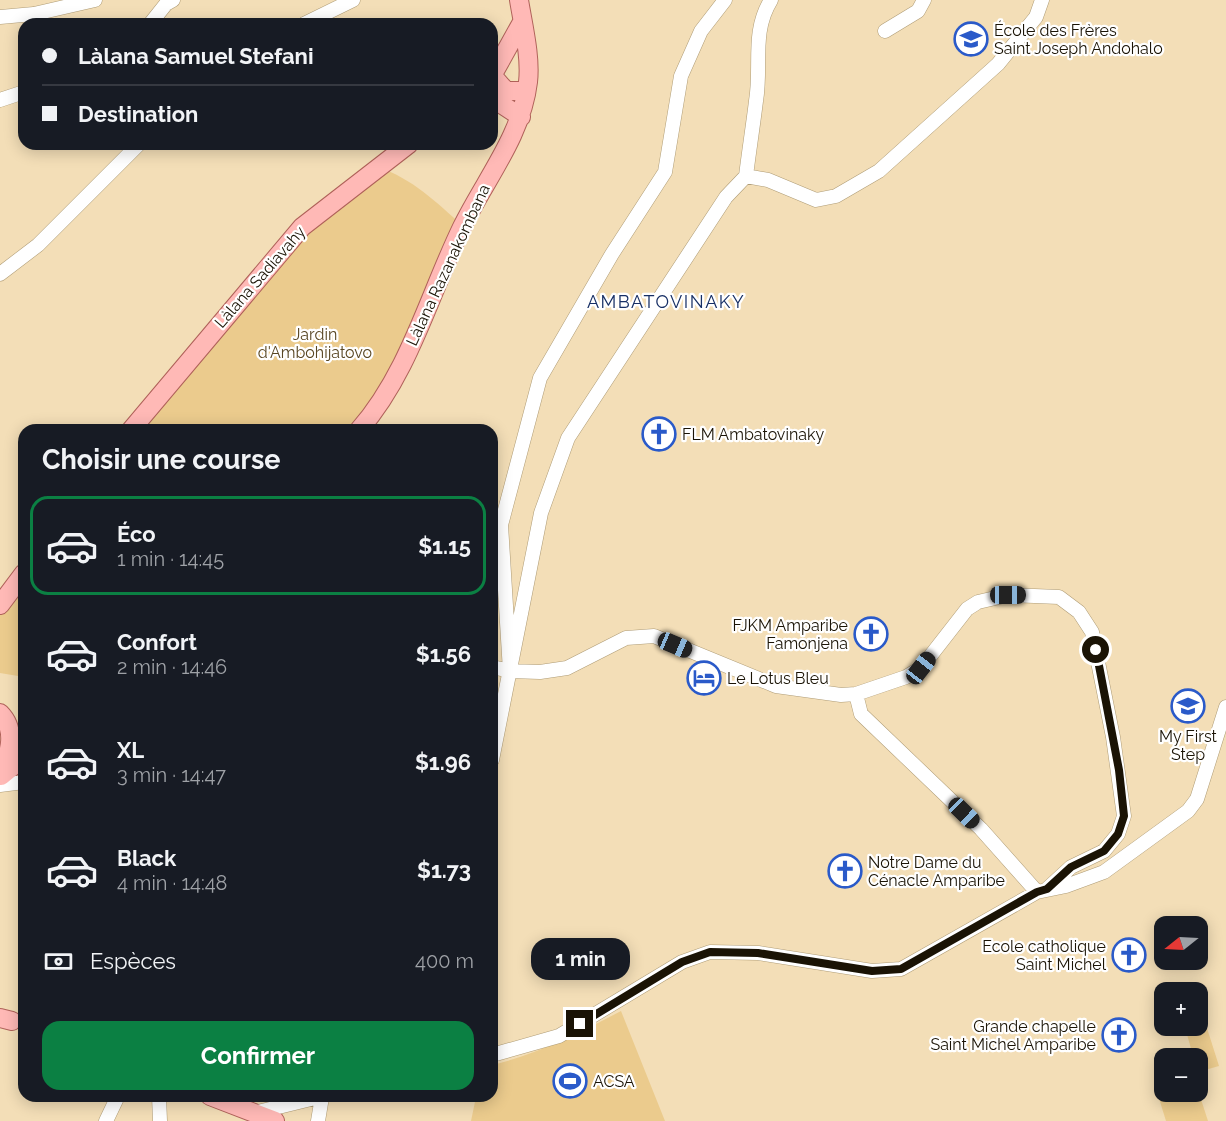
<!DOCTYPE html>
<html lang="fr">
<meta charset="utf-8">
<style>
body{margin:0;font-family:Raleway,sans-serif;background:#20242c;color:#f1f3f6;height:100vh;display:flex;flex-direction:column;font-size:22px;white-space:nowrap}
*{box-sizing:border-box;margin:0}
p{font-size:20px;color:#9ea1a6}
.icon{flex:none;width:33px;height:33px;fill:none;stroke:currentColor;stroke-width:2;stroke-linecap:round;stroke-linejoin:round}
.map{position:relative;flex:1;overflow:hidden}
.side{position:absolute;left:18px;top:424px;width:480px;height:678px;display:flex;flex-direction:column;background:#171b24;border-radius:18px;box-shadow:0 3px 15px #0003}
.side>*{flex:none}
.guide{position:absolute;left:18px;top:18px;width:480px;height:132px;border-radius:18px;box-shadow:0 3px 15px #0003;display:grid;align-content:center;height:132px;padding:0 24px;background:#171b24}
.needle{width:39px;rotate:252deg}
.buttons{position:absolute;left:1154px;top:916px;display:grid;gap:12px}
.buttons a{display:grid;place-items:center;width:54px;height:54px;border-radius:12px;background:#171b24;box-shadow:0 3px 15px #0003;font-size:30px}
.end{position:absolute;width:27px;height:27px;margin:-14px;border:8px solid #1a1305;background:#fff;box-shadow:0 0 0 3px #fff}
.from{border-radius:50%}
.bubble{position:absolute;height:42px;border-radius:18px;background:#171b24;box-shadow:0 3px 15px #0003;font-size:20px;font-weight:700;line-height:42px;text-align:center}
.car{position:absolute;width:18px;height:36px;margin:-18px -9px;border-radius:8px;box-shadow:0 0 4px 2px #0007;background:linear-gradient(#222 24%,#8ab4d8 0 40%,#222 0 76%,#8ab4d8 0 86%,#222 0)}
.guide b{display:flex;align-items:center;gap:21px;height:57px;font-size:22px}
.guide b+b{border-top:2px solid #363941}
.guide i{width:15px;height:15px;background:#f1f3f6}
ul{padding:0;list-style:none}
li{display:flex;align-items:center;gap:18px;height:99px;margin:0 12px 9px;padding:0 12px;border:3px solid transparent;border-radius:18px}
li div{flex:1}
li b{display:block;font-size:22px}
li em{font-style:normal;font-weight:700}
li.selected{border-color:#0b8043}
li>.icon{width:54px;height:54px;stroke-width:1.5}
h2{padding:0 24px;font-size:27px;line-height:72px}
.pay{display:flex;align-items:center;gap:15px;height:66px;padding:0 24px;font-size:22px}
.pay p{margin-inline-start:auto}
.button{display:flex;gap:12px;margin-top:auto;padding:12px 24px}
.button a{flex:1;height:69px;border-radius:18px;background:#0b8043;color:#fff;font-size:24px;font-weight:700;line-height:69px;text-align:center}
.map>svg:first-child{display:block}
.green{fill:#ebcb8d}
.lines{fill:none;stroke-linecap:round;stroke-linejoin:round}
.minor-casing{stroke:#af9c76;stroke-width:15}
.major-casing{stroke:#af6159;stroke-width:20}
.minor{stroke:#fff;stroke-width:14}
.major{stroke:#ffb9b6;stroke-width:18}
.route{stroke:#1a1305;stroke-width:8}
.labels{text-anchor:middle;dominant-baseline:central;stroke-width:4.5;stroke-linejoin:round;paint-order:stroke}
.poi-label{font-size:16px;fill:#1a1305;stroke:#fff;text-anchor:start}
.street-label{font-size:16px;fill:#1a1305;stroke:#fff}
.park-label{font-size:16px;fill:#584623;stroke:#fff}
.neighbourhood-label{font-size:18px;letter-spacing:1.5px;fill:#172f65;stroke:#fff}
</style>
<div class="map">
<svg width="1226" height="1121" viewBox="0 0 1226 1121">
<rect width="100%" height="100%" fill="#f3deb7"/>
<!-- green -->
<path class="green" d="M378,167C413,179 436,202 463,226L359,430H131L296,234Z
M24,573V680L18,676L0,673V605Z
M621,1011L665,1121H471L476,1097L492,1096V1065C538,1054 579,1033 621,1011Z
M1206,1025L1219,1066L1198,1072L1197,1059H1194L1186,1031Z
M1197,1087L1208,1121H1166L1157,1092L1164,1090L1197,1092Z"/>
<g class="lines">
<!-- minor casing -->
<g class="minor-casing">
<path id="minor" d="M0,17L34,14L95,0
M150,24L166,4L173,0
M304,24L353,0
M885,31L918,11L924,0
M0,100L24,92
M746,176L768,180L816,200L836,196L879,171L998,64L1036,17L1042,0
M746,176C749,151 753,126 756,101C762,66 751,32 771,0
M0,274L38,245L139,144
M492,667L510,671L540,672L567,668L626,638L654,636L776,686L841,695L856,694L906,677L921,668L967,609L978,602L1008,595L1059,597L1079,612L1092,632L1113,737L1124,816L1118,834L1104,851L1071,867L1047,889
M510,671L501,525L540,378L612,254L665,172L681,76L701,31L725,0
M856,694L861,714L981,829L1037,892
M492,760L541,513L568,438L726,197L746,176
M0,785L24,782
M492,1055L559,1036L682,962L710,952L758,953L872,971L901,969L1037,892L1066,886L1104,872L1188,811L1197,799L1226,707
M159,1096L160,1121
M254,1113L323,1096
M106,1121L118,1096
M318,1121L322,1097"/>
</g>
<!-- major casing -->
<g class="major-casing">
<path id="major" d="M492,75L506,91H526
M492,76L522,22
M492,98L521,117
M131,430L302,227L409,144
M359,430C409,373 429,295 462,227C485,180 522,135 528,82C531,57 523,25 519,0
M0,605L24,573
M0,713C16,729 11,753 0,770
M1,776L24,757
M0,1018L12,1021
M210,1096L275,1121"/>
</g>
<!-- minor -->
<use href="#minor" class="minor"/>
<!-- major -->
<use href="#major" class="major"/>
</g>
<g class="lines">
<!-- route -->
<path class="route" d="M580,1024L682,962L710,952L758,953L872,971L901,969L1037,892L1047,889L1071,867L1104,851L1118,834L1124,816L1119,770L1096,650"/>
</g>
<!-- icons -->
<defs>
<g id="school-ring" transform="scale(1.725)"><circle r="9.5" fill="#fff" stroke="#2a5ac9" stroke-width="1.5"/><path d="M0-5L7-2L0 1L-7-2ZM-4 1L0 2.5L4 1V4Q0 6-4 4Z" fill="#2a5ac9"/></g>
<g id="church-ring" transform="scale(1.725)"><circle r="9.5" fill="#fff" stroke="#2a5ac9" stroke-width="1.5"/><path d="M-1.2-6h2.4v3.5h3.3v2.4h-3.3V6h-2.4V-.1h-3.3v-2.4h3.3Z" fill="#2a5ac9"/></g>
<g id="hotel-ring" transform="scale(1.725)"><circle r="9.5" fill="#fff" stroke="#2a5ac9" stroke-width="1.5"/><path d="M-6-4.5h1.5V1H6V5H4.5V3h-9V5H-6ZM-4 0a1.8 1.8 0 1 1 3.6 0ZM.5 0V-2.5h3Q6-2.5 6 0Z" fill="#2a5ac9"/></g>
<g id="stadium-ring" transform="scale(1.725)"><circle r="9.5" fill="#fff" stroke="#2a5ac9" stroke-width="1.5"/><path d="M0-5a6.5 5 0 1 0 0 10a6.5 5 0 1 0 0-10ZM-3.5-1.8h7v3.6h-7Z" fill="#2a5ac9"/></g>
</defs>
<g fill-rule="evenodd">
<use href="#school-ring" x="971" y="39"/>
<use href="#church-ring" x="659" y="434"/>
<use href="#church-ring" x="871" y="634"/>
<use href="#hotel-ring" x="704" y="678"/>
<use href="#school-ring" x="1188" y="706"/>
<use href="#church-ring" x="845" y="871"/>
<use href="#church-ring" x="1129" y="955"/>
<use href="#church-ring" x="1119" y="1035"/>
<use href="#stadium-ring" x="570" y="1081"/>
</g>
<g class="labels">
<!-- poi labels -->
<g class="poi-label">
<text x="994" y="30">École des Frères<tspan x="994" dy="18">Saint Joseph Andohalo</tspan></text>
<text x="682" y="434">FLM Ambatovinaky</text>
<text x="848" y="625" text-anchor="end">FJKM Amparibe<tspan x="848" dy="18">Famonjena</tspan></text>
<text x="727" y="678">Le Lotus Bleu</text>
<text x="1188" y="736" text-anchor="middle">My First<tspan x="1188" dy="18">Step</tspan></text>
<text x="868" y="862">Notre Dame du<tspan x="868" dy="18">Cénacle Amparibe</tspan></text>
<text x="1106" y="946" text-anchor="end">Ecole catholique<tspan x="1106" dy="18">Saint Michel</tspan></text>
<text x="1096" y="1026" text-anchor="end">Grande chapelle<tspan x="1096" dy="18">Saint Michel Amparibe</tspan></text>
<text x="593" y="1081">ACSA</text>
</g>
<!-- street labels -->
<g class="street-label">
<text transform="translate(448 265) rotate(-65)">Làlana Razanakombana</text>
<text transform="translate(260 277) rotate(-49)">Làlana Sadiavahy</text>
</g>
<!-- park labels -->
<g class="park-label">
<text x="315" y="334">Jardin<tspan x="315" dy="18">d'Ambohijatovo</tspan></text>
</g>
<!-- neighbourhood labels -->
<g class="neighbourhood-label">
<text x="666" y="301">AMBATOVINAKY</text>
</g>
</g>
</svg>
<div class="buttons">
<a><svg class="needle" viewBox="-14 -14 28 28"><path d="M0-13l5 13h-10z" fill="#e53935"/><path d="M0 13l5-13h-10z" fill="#9ea1a6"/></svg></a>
<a>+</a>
<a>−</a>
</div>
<i class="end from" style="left:1096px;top:650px"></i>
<i class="end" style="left:580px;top:1024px"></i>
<div class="bubble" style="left:531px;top:938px;width:99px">1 min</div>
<i class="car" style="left:1008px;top:595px;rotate:90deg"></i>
<i class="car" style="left:675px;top:645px;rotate:113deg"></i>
<i class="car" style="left:921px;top:668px;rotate:38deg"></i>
<i class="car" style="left:964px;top:813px;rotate:134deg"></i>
<div class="guide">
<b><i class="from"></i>Làlana Samuel Stefani</b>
<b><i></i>Destination</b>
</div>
<section class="side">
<h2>Choisir une course</h2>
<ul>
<li class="selected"><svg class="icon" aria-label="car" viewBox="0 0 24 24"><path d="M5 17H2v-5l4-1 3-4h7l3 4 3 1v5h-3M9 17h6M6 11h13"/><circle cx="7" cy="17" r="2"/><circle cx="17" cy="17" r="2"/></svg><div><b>Éco</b><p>1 min · 14:45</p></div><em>$1.15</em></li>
<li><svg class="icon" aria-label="car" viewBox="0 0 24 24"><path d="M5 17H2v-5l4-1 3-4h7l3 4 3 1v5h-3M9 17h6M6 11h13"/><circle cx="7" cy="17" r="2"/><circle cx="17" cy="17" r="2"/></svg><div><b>Confort</b><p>2 min · 14:46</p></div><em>$1.56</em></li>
<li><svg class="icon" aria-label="car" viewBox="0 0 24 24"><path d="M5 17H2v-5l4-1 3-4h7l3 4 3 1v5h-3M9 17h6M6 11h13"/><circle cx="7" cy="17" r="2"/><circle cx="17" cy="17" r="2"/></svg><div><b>XL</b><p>3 min · 14:47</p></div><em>$1.96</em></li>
<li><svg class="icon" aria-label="car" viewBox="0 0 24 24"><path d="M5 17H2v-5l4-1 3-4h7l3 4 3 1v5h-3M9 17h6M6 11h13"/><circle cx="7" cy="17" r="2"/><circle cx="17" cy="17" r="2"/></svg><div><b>Black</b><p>4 min · 14:48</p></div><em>$1.73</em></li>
</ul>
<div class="pay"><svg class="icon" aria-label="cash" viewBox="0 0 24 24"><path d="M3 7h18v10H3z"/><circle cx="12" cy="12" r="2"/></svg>Espèces<p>400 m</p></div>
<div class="button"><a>Confirmer</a></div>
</section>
</div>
